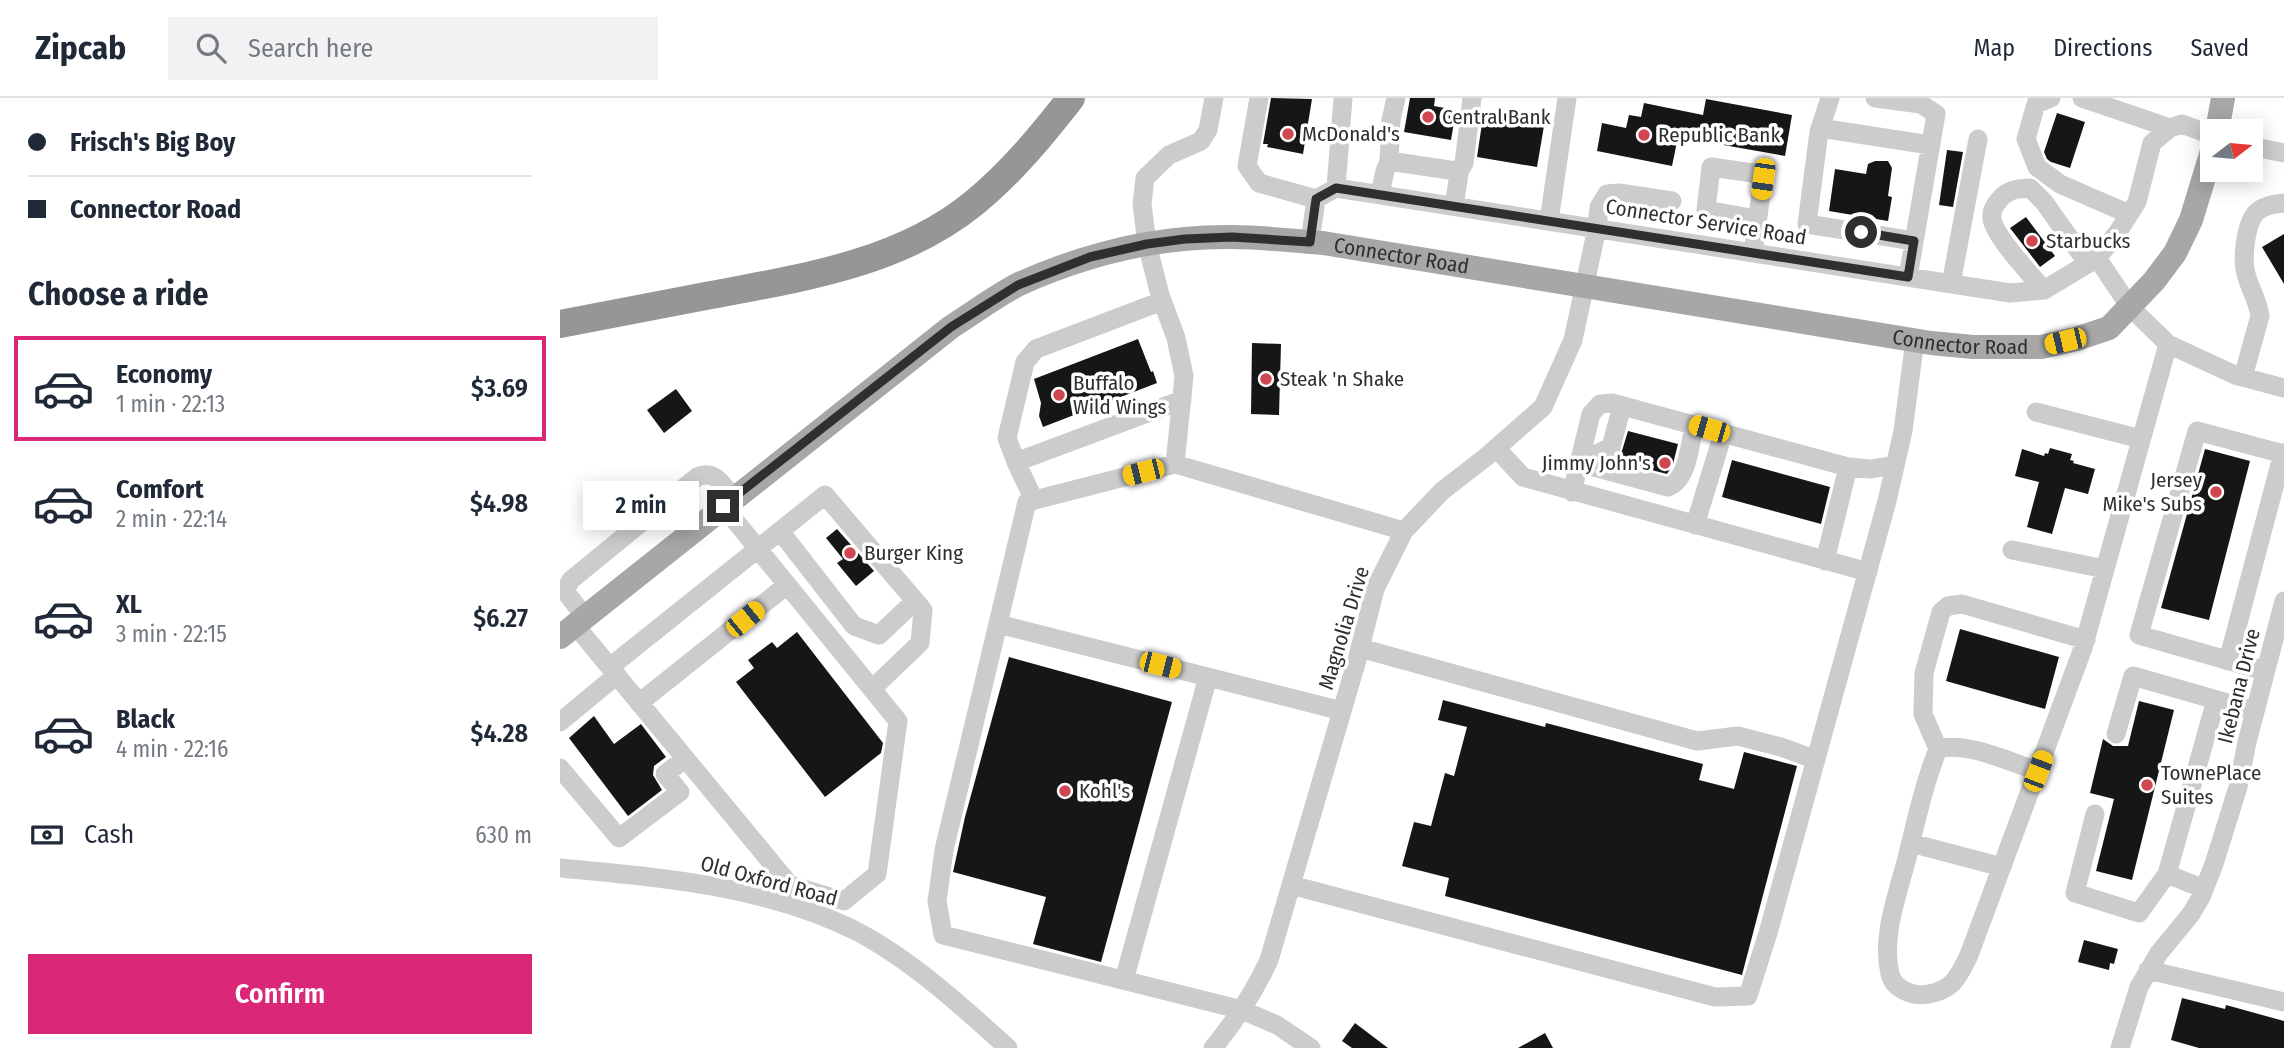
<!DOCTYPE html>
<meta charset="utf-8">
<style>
body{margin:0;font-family:"Fira Sans Condensed",sans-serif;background:#f2f2f3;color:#1f2937;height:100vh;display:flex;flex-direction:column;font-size:26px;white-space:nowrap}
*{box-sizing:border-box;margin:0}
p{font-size:23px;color:#747a83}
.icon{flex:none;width:38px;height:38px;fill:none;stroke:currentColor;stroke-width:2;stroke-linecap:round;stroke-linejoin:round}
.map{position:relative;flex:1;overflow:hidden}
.drawer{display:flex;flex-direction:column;background:#fff;width:560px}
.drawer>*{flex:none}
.top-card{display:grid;align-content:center;height:154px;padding:0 28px;background:#fff}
.needle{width:46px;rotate:74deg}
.fabs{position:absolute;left:1640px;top:21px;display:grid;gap:14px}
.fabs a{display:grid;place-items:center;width:63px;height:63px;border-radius:0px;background:#fff;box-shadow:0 4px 18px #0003;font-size:35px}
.end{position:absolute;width:32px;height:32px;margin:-16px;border:9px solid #2f2f2f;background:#fff;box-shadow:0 0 0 4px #fff}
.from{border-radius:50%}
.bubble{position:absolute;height:49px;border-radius:0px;background:#fff;box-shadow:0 4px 18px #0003;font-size:23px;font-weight:600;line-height:49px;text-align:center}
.car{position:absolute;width:21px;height:42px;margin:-21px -10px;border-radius:9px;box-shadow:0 0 5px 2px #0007;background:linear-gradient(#f5c518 24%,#345 0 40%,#f5c518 0 76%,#345 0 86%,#f5c518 0)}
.top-card b{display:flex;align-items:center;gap:24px;height:66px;font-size:26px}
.top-card b+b{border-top:2px solid #e0e1e3}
.top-card i{width:18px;height:18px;background:#1f2937}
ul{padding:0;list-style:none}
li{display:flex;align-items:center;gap:21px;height:105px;margin:0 14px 10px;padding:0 14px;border:4px solid transparent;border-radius:0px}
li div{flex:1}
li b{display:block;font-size:26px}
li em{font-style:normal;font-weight:600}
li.current{border-color:#db2777}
li>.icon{width:63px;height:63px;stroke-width:1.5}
h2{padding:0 28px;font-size:32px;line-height:84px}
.pay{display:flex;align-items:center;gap:18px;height:77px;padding:0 28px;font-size:26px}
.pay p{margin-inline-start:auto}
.button{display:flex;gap:14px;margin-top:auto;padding:14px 28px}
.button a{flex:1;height:80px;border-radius:0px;background:#db2777;color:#fff;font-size:28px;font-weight:600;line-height:80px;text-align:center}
header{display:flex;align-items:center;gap:42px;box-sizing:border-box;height:98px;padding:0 35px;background:#fff;border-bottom:2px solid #e0e1e3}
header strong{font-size:33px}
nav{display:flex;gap:38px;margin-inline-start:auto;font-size:24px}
.search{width:490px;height:63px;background:#f2f2f3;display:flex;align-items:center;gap:18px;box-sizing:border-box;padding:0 24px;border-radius:0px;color:#747a83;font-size:26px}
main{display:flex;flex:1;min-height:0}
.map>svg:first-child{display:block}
.building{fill:#161616}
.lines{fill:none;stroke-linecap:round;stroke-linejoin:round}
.minor{stroke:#ccc;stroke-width:19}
.major{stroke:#a7a7a7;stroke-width:24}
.highway{stroke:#969696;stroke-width:28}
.route{stroke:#2f2f2f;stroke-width:9}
.poi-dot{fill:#d04751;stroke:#fff;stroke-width:2.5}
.labels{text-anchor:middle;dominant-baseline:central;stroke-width:7;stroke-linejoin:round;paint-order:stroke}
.poi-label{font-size:21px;fill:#2f2f2f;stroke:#fff;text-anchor:start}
.street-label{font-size:21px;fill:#2f2f2f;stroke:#fff}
</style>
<header>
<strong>Zipcab</strong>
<div class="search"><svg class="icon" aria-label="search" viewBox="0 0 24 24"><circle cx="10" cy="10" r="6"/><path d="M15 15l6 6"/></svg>Search here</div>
<nav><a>Map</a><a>Directions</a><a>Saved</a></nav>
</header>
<main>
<section class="drawer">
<div class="top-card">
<b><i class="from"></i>Frisch's Big Boy</b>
<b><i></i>Connector Road</b>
</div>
<h2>Choose a ride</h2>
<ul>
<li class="current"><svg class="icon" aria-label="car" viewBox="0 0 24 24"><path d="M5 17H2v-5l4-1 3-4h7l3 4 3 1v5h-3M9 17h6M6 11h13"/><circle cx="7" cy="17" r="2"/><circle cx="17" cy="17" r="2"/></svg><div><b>Economy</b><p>1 min · 22:13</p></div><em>$3.69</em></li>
<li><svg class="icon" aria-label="car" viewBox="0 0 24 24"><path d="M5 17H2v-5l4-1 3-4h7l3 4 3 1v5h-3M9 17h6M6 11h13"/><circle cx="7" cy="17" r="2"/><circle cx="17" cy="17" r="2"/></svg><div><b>Comfort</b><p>2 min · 22:14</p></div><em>$4.98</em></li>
<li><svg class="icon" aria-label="car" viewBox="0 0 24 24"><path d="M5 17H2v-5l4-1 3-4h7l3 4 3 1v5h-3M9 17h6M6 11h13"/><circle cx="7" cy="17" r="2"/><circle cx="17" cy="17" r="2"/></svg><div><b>XL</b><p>3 min · 22:15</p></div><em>$6.27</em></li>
<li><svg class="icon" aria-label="car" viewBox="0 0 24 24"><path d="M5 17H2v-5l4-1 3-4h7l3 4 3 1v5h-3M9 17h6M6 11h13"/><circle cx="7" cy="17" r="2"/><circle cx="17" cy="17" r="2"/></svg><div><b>Black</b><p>4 min · 22:16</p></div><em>$4.28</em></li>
</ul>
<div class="pay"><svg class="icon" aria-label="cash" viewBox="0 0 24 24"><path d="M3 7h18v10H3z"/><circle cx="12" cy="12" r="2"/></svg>Cash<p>630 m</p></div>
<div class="button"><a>Confirm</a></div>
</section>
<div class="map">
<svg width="1724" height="950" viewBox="0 0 1724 950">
<rect width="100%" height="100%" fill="#fff"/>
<!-- building -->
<path class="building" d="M711,0L752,1L743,56L707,49L708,46H703Z
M850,0H875L874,8L896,12L891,42L844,34Z
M1146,1L1232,17L1225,58L1118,39L1112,68L1037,53L1042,25L1066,30L1069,17L1081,19L1084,5L1143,17Z
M924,12L985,22L977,69L917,59Z
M1497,15L1525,24L1510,70L1491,64L1487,61L1484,54Z
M1387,52L1403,54L1393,109L1379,107Z
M1315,63H1328L1332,70L1328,98L1332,99L1328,123L1269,113L1275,71L1306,76L1308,66Z
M1466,119L1495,158L1480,169L1450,130Z
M1724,136V186L1702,149Z
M578,241L591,274L593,273L597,285L483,329L479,318L481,305L474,281Z
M692,245L721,246L719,317L691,316Z
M116,291L132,313L104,335L87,312Z
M1068,333L1118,346L1113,366L1107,376L1053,362L1061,356Z
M1490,350L1512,356L1510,362L1514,363L1513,365L1535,371L1528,396L1505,390L1492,436L1467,429L1479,384L1455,378L1462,351L1484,358L1485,355L1488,356Z
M1645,351L1690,363L1649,522L1601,510Z
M1172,362L1270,389L1261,426L1162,399Z
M277,431L314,473L296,488L277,465L283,461L266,440Z
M1400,531L1499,559L1485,611L1386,583Z
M237,534L323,645L321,655L265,699L176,584L194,570L188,562L212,544L217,550Z
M449,559L612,604L541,864L473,846L486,799L393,774L405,719Z
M883,602L985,629L986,625L1143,666L1139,682L1174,691L1184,654L1237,668L1182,877L885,798L889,780L842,768L854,724L871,728L885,675L894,678L907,629L878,622Z
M1579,603L1614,612L1572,782L1536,773L1554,701L1530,695L1543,641L1553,648H1568Z
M34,618L54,646L81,626L106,659L94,668L93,677L102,692L68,718L9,640Z
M1524,842L1558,851L1554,866L1550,865L1549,872L1518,864Z
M1622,900L1665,911L1666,907L1724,923V950H1639L1611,942Z
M795,925L828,950H792L782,943Z
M985,935L993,950H958Z"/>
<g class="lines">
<!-- minor -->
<path class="minor" d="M699,0L687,68L699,85L756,101
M1270,0L1259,34L1247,126L1354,143
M1315,0L1361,6L1376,16L1348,179
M1491,0L1476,6L1466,41L1477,69L1500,86L1569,116
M1522,0L1610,30
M1260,30L1370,47
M1690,48L1724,55
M829,63L831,22L836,0
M898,75L904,65L912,0
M776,90L783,0
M820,96L825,73L829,63L896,73L899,76L894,108
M989,123L1007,0
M750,144L756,101L776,90L1450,195L1484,192L1537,160L1558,134L1577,104L1592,45L1610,30L1622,26L1652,37
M1193,155L1203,81L1193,75L1151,69L1146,112L1197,121
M1537,160L1570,209L1608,246L1675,277L1724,290
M1391,186L1418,41
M1484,192C1471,177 1435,139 1432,121C1431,112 1435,107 1440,101C1448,91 1458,91 1470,90L1484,104L1528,166
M1683,279L1700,218C1698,203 1690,191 1686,176C1682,162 1685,123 1698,113C1705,107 1716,106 1724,105
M1476,314L1581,341
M936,350L963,379L1308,474
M1021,358L1036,356L1051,349L1062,308
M456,364L622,302
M1019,365L1108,389C1128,382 1130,346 1134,327
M615,366L624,278L616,240L600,197L587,146L582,106L585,80L609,57L641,43L648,32L654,0
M1012,394L1031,316L1040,306L1052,305L1288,369L1311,371L1335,367
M474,402L456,364L447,340L465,264L476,251L602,203
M1135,427L1163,336
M220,433L294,528L319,537L355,503
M1452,452L1545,471
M1265,463L1288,369
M25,519L5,493L11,482L137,379C155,371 163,387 173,400
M438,526L782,613
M15,527L230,787L284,803L317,776L338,623L163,408
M800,550L1137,643L1178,638L1221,649L1256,662
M1668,563L1723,355
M50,569L265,397L363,512L360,545L312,591
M1705,573L1579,537L1637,333L1724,356
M79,605L227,487
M0,624L57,577
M1556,636L1573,578L1695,613
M1378,651L1363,616L1364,575L1381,514L1388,508L1402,506L1526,542
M0,670L59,740L120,694L105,676L125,661
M1478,673C1449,664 1406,643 1378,651C1364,686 1356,723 1347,760C1338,796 1321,838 1330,876C1334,892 1354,899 1369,896C1394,891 1398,879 1409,857L1523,550L1608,246
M1535,716L1515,795L1579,815L1607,776L1656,602
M1351,745L1442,769
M0,770C98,779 207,788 296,833C349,860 404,910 448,950
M1607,776L1644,791
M731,787L1155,899L1188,898L1208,835L1327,403L1343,333L1355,242
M1588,872L1724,904
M564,882L648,579
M653,950C676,922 694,895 709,862L797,562L815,491L844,433L882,393L926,359L983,309L1013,242L1037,130L1039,109L1047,96L1059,95L1112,103
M751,950L717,927L682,912L383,837L377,803L384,752L467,404L615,366L844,433
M1560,950L1579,889L1599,855L1631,816L1641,799L1654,766L1678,689L1687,644L1724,503"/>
<!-- major -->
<g class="major">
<path d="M1657,33L1663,0"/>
<path id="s1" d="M0,539L391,229C413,215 436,198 459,186C526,156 599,138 672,139C703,139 733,143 763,145L1371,245L1413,249H1481L1516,241L1549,230L1594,183L1615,155L1631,122L1652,53"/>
</g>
<!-- highway -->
<path class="highway" d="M0,226C50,216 101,207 151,197C242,180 341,165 414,105C451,75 482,37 511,0"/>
</g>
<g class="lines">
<!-- route -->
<path class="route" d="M163,408L391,229L458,187L530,159L587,146L625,141L672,139L750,144L756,101L776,90L1348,179L1354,143L1301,134"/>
</g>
<!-- markers -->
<g class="poi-dot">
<circle cx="868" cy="19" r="7"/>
<circle cx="728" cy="36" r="7"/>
<circle cx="1084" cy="37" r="7"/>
<circle cx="1472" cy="143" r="7"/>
<circle cx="706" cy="281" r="7"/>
<circle cx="499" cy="297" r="7"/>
<circle cx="1105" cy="365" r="7"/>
<circle cx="1656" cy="394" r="7"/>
<circle cx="290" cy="455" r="7"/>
<circle cx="1587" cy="687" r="7"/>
<circle cx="505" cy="693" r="7"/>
</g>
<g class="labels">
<!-- poi labels -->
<g class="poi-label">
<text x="882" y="19">Central Bank</text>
<text x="742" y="36">McDonald's</text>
<text x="1098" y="37">Republic Bank</text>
<text x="1486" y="143">Starbucks</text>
<text x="720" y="281">Steak 'n Shake</text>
<text x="513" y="285">Buffalo<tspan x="513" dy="24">Wild Wings</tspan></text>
<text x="1091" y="365" text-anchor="end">Jimmy John's</text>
<text x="1642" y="382" text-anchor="end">Jersey<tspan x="1642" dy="24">Mike's Subs</tspan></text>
<text x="304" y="455">Burger King</text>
<text x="1601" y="675">TownePlace<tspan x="1601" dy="24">Suites</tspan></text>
<text x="519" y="693">Kohl's</text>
</g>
<!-- street labels -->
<g class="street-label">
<text transform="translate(1146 124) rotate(9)">Connector Service Road</text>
<text stroke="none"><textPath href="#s1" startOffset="970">Connector Road</textPath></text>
<text stroke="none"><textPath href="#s1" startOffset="1536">Connector Road</textPath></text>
<text transform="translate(784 530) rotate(-73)">Magnolia Drive</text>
<text transform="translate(1679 588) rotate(-76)">Ikebana Drive</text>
<text transform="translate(209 783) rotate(15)">Old Oxford Road</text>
</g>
</g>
</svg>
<div class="fabs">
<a><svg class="needle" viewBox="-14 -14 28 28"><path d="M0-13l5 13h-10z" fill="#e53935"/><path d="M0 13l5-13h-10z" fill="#747a83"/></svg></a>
</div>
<i class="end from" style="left:1301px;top:134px"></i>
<i class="end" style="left:163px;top:408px"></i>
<div class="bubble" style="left:23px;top:383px;width:116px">2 min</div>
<i class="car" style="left:1203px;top:81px;rotate:188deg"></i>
<i class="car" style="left:1505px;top:243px;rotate:257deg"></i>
<i class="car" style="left:1149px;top:331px;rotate:286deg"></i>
<i class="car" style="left:583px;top:374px;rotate:256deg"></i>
<i class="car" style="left:185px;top:521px;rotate:51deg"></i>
<i class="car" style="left:600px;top:567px;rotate:104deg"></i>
<i class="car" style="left:1478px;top:673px;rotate:21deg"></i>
</div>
</main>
